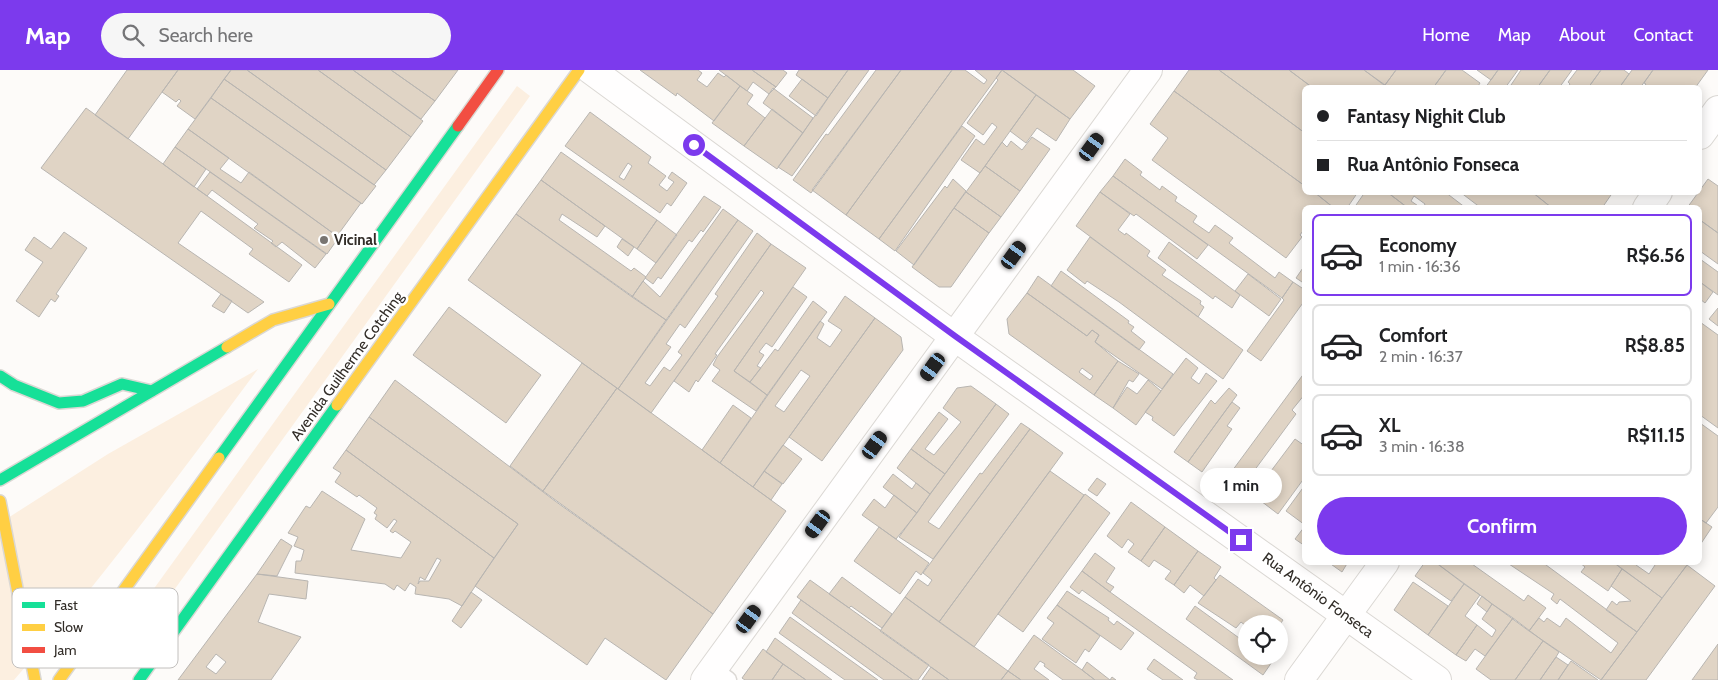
<!DOCTYPE html>
<meta charset="utf-8">
<style>
body{margin:0;font-family:Cabin,sans-serif;background:#f6f6f6;color:#202124;height:100vh;display:flex;flex-direction:column;font-size:19px;white-space:nowrap}
*{box-sizing:border-box;margin:0}
p{font-size:16px;color:#757577}
.icon{flex:none;width:28px;height:28px;fill:none;stroke:currentColor;stroke-width:2;stroke-linecap:round;stroke-linejoin:round}
.map{position:relative;flex:1;overflow:hidden}
.drawer{position:absolute;left:1302px;top:135px;width:400px;height:360px;display:flex;flex-direction:column;background:#fff;border-radius:8px;box-shadow:0 2px 12px #0003}
.drawer>*{flex:none}
.hud{position:absolute;left:1302px;top:15px;width:400px;height:110px;border-radius:8px;box-shadow:0 2px 12px #0003;display:grid;align-content:center;height:110px;padding:0 15px;background:#fff}
.tools{position:absolute;left:1238px;top:545px;display:grid;gap:10px}
.tools a{display:grid;place-items:center;width:50px;height:50px;border-radius:50%;background:#fff;box-shadow:0 2px 12px #0003;font-size:25px}
.end{position:absolute;width:22px;height:22px;margin:-11px;border:6px solid #7c3aed;background:#fff;box-shadow:0 0 0 2px #fff}
.from{border-radius:50%}
.bubble{position:absolute;height:35px;border-radius:18px;background:#fff;box-shadow:0 2px 12px #0003;font-size:16px;font-weight:700;line-height:35px;text-align:center}
.car{position:absolute;width:15px;height:30px;margin:-15px -8px;border-radius:6px;box-shadow:0 0 4px 1px #0007;background:linear-gradient(#222 24%,#8ab4d8 0 40%,#222 0 76%,#8ab4d8 0 86%,#222 0)}
.hud b{display:flex;align-items:center;gap:18px;height:48px;font-size:19px}
.hud b+b{border-top:1px solid #e0e0e0}
.hud i{width:12px;height:12px;background:#202124}
ul{padding:9px 0 0;list-style:none}
li{display:flex;align-items:center;gap:15px;height:82px;margin:0 10px 8px;padding:0 5px;border:2px solid #e0e0e0;border-radius:8px}
li div{flex:1}
li b{display:block;font-size:19px}
li em{font-style:normal;font-weight:700}
li.selected{border-color:#7c3aed}
li>.icon{width:45px;height:45px;stroke-width:1.5}
.primary-button{display:flex;gap:10px;margin-top:auto;padding:10px 15px}
.primary-button a{flex:1;height:58px;border-radius:30px;background:#7c3aed;color:#fff;font-size:20px;font-weight:700;line-height:58px;text-align:center}
header{display:flex;align-items:center;gap:30px;box-sizing:border-box;height:70px;padding:0 25px;background:#7c3aed;color:#fff}
header strong{font-size:24px}
nav{display:flex;gap:28px;margin-inline-start:auto;font-size:18px}
.search{width:350px;height:45px;background:#f6f6f6;display:flex;align-items:center;gap:12px;box-sizing:border-box;padding:0 18px;border-radius:28px;color:#757577;font-size:19px}
.map>svg:first-child{display:block}
.green{fill:#fcefe0}
.building{fill:#e0d4c5;stroke:#b8b5b1;fill-rule:evenodd}
.lines{fill:none;stroke-linecap:round;stroke-linejoin:round}
.lane-casing{stroke:#dbd8d4;stroke-width:19}
.street-casing{stroke:#dbd8d4;stroke-width:30}
.fast-casing{stroke:#dbd8d4;stroke-width:14}
.slow-casing{stroke:#dbd8d4;stroke-width:14}
.jam-casing{stroke:#dbd8d4;stroke-width:14}
.lane{stroke:#fffefe;stroke-width:16}
.street{stroke:#fffefe;stroke-width:28}
.fast{stroke:#16e098;stroke-width:11}
.slow{stroke:#ffcf43;stroke-width:11}
.jam{stroke:#f24e42;stroke-width:11}
.route{stroke:#7c3aed;stroke-width:6}
.poi-dot{fill:#797571;stroke:#fff;stroke-width:2}
.labels{text-anchor:middle;dominant-baseline:central;stroke-width:5;stroke-linejoin:round;paint-order:stroke}
.poi-label{font-size:15px;font-weight:bold;fill:#322d28;stroke:#fff;text-anchor:start}
.street-label{font-size:15px;fill:#322d28;stroke:#fff}
.key{fill:#fff;stroke:#c2c0be;stroke-width:1}
.key-label{font-size:14px;fill:#322d28}
</style>
<header>
<strong>Map</strong>
<div class="search"><svg class="icon" aria-label="search" viewBox="0 0 24 24"><circle cx="10" cy="10" r="6"/><path d="M15 15l6 6"/></svg>Search here</div>
<nav><a>Home</a><a>Map</a><a>About</a><a>Contact</a></nav>
</header>
<div class="map">
<svg width="1718" height="610" viewBox="0 0 1718 610">
<rect width="100%" height="100%" fill="#fdfbf9"/>
<!-- green -->
<path class="green" d="M517,16L530,26L146,559L132,549Z
M258,299C179,405 101,511 14,610H0V453L108,384Z"/>
<!-- building -->
<path class="building" d="M127,0H178L128,69L95,45Z
M178,0H231L195,49L177,36L181,31L179,29L176,32L162,22Z
M231,0H247L386,100L374,115L224,9Z
M247,0H318L411,67L386,100Z
M318,0H353L423,51L411,67Z
M353,0H391L435,31L421,49Z
M391,0H458L435,31Z
M640,0H698L702,3L697,10L707,17L718,3L724,7L726,5L740,16L714,51L677,23L676,26Z
M719,0H752L776,17L769,24L753,12L747,21Z
M752,0H783L787,3L776,17Z
M799,0H848L828,28L796,5Z
M848,0H869L792,106L778,97Z
M876,0H901L811,123L793,110L826,64L828,65Z
M901,0H952L846,145L812,120Z
M952,0H965L984,14L987,10L975,0H1002L879,169L846,145Z
M1002,0H1073L1095,16L1070,49Z
M1002,0L1036,25L980,103L961,90L976,69L984,75L997,57L992,53L983,65L967,53L998,10L996,8Z
M1189,0H1219L1305,63V116L1174,21Z
M1219,0H1289L1313,18H1305V63Z
M1289,0H1364L1388,18H1313Z
M1364,0H1396L1385,15Z
M1396,0H1446L1433,18H1388L1385,15Z
M1446,0H1462L1480,13L1477,18H1433Z
M1477,0H1498L1491,10Z
M1498,0H1518L1505,18H1485Z
M1521,0H1550L1537,18H1509Z
M1550,0H1572L1559,18H1537Z
M1577,0H1601L1588,18H1567L1570,14L1568,12Z
M1601,0H1624L1629,4L1619,18H1588Z
M1632,0H1653L1640,18H1619Z
M1653,0H1708L1695,18H1643L1646,14L1644,13Z
M224,9L376,116L362,134L211,28Z
M802,9L828,28L816,46L789,26Z
M740,16L753,25L747,34L765,48L744,76L712,53Z
M773,18L813,48L803,63L763,33Z
M1174,21L1305,116V122H1314L1334,138H1305V158L1300,165L1302,167L1286,188L1152,90L1168,68L1150,54Z
M1036,25L1070,49L1056,71L1037,58L1026,73L1010,61Z
M211,28L361,133L337,166L188,59Z
M86,38L302,195L289,212L249,184L253,179L201,141L178,173L264,232L248,243L41,98Z
M772,39L803,63L777,99L744,76Z
M590,42L651,87L648,93L666,106L659,115L667,121L674,112L668,108L672,102L687,113L671,136L667,133L660,143L565,76ZM628,93L632,96L624,110L619,107Z
M962,56L975,66L895,181L879,169Z
M188,59L229,88L220,99L241,113L249,102L337,166L339,167L327,184L175,77Z
M1032,67L1050,79L1020,121L985,96L1002,72L1007,77L1011,71L1022,80Z
M175,77L206,99L194,117L163,94Z
M561,82L657,150L637,179L541,110Z
M1125,89L1142,102L1140,105L1160,120L1162,116L1177,127L1175,131L1197,146L1193,152L1209,163L1215,155L1233,168L1229,173L1275,208L1279,202L1293,212L1282,228L1113,106Z
M985,96L1020,121L1001,147L966,122Z
M210,102L326,184L315,198L282,172L276,177L271,173L273,171L254,158L258,154L212,120L207,126L197,119Z
M1113,106L1208,175L1197,189L1136,144L1134,146L1100,122Z
M953,109L966,121L914,195L896,181L945,116L947,118Z
M1708,109L1718,116V163L1700,150V138H1687Z
M541,110L605,156L597,167L562,144L559,150L631,201L634,198L646,207L632,227L516,144Z
M966,122L1001,147L989,163L954,138Z
M1100,122L1130,144L1118,160L1125,165L1126,163L1150,181L1147,186L1166,200L1162,205L1201,231L1200,234L1204,237L1198,247L1076,156Z
M1314,122H1358L1347,138H1334Z
M1365,122H1387L1408,138H1354Z
M1387,122H1445L1466,138H1423L1425,134L1414,126L1411,131L1421,138H1408Z
M1460,122H1532L1552,138H1481Z
M1532,122H1613L1602,138H1552Z
M704,126L721,137L703,162L701,160L692,172L689,170L661,209L658,207L653,214L645,208Z
M954,138L989,163L951,217H939L912,197Z
M723,139L738,150L666,250L632,227L643,211L660,227Z
M516,144L666,250L618,319L468,210Z
M657,150L677,165L656,193L637,179Z
M738,150L753,161L685,258L680,254L666,274L671,277L645,313L650,316L664,297L670,301L682,285L678,282L718,226L715,224L757,163L771,174L651,343L618,319Z
M1700,150L1718,163V194L1700,181Z
M64,162L87,178L56,224L59,226L55,232L51,229L39,247L16,231L43,192L25,180L34,167L51,179Z
M1090,167L1243,280L1223,309L1119,232L1087,211L1085,214L1067,200Z
M622,169L634,177L628,186L617,177Z
M1169,172L1240,225L1232,238L1215,226L1213,229L1158,188Z
M771,174L806,198L734,301L767,325L756,341L712,311L720,300L713,295L717,287L764,223L761,220L715,284L717,285L698,312L696,310L689,322L674,311Z
M1700,189L1718,202V225L1700,212Z
M1305,195V214L1296,208Z
M1061,201L1129,251L1128,253L1134,257L1131,261L1145,272L1139,280L1051,216Z
M1248,204L1281,229L1269,246L1235,221Z
M1038,206L1173,304L1162,319L1095,272L1099,265L1092,260L1087,266L1027,223Z
M1293,212L1305,220V230L1261,291L1247,281L1284,230L1282,228Z
M1700,212L1713,222L1705,233L1700,229Z
M793,217L807,227L772,277L766,273L759,282L764,285L757,296L761,298L750,312L734,301Z
M1027,223L1087,266L1092,260L1099,265L1095,272L1118,291L1094,325L1009,264L1007,249ZM1082,298L1093,306L1090,310L1079,302Z
M221,224L232,231L224,243L212,236Z
M845,226L875,248L753,417L720,393L820,251L824,254L817,268L830,277L842,260L828,251ZM801,300L810,306L784,342L775,336Z
M813,231L827,242L767,325L750,312L775,279L778,281Z
M449,237L541,305L506,353L413,285Z
M1718,238V256L1709,249Z
M875,248L901,267L903,280L822,391L789,367Z
M1700,252L1718,265V358L1700,345Z
M1186,288L1198,298L1191,308L1199,314L1206,303L1217,311L1174,366L1152,350L1153,347L1145,342Z
M1118,291L1139,304L1133,312L1129,310L1113,338L1094,325Z
M582,293L617,318L543,421L510,396Z
M1305,302V324L1292,340L1296,344L1251,405L1259,411L1243,432L1221,416Z
M395,310L555,431L713,544L666,610L605,568L587,595L475,516L518,454L369,347Z
M1148,310L1161,321L1136,355L1113,338L1127,317L1137,324Z
M971,316L996,334L945,404L911,379L939,342L948,349L925,379L934,385L961,352L943,338L957,318Z
M617,318L786,441L713,544L543,421Z
M1229,318L1237,325L1188,392L1174,382L1211,330L1215,334Z
M1232,332L1240,338L1227,356L1232,359L1202,402L1188,392Z
M996,334L1009,344L928,452L939,459L980,403L982,404L1021,353L1030,359L933,489L899,467Z
M733,335L751,348L720,393L702,380Z
M369,347L518,454L494,488L346,380Z
M1700,353L1718,366V437L1706,453L1700,449Z
M1030,359L1063,383L939,552L905,527L918,509L928,516L932,510L923,503Z
M1295,369L1305,376V407L1278,444L1253,425Z
M783,375L802,389L783,414L764,401Z
M911,379L945,404L930,424L897,398Z
M346,380L494,488L462,536L449,529L415,524L416,517L410,513L405,521L397,515L394,520L385,514L295,503L296,491H301L304,480L294,476L298,467L288,463L306,436L310,438L322,421L365,449L351,480L401,488L411,472L395,461L393,463L390,461L397,451L394,449L387,458L375,449L377,445L374,443L377,438L359,425L357,427L335,412L341,403L333,398ZM437,488L441,490L429,511H420L418,514L420,507L425,510Z
M764,401L782,414L771,430L753,417Z
M1050,401L1084,425L974,577L939,552Z
M893,404L912,419L916,413L930,424L917,443L883,417Z
M1097,408L1106,414L1097,426L1088,420Z
M1305,415V455L1286,441Z
M1085,424L1110,443L1023,562L998,544Z
M894,425L917,443L896,469L862,445L874,429L885,438Z
M1131,432L1165,457L1141,491L1128,482L1134,474L1128,469L1122,478L1107,466Z
M1700,449L1712,457L1700,475Z
M1305,456V476L1295,469Z
M879,457L929,493L921,505L916,501L900,524L854,491Z
M1165,457L1198,481L1174,515L1165,509L1171,501L1154,490L1149,497L1141,491Z
M281,469L292,476L277,506L257,504Z
M1198,481L1221,497L1214,508L1216,510L1204,526L1190,515L1184,523L1174,515Z
M1095,483L1115,498L1106,512L1114,517L1110,522L1082,501Z
M1328,492H1348L1342,502Z
M1425,492H1435L1464,514L1451,531L1415,506Z
M1435,492H1473L1472,494L1524,531L1528,525L1546,538L1529,561Z
M1506,492H1542L1637,562L1601,610L1529,561L1539,548L1544,552L1547,548L1560,557L1566,548L1611,583L1618,573L1560,529L1557,534L1551,529L1554,524Z
M1579,492H1613L1622,499L1608,521L1581,502L1585,497Z
M1613,492H1638L1636,495L1649,504L1657,492H1684L1687,495L1662,528Z
M1687,495L1715,516L1646,610H1601Z
M1622,499L1662,528L1637,562L1606,540L1612,531L1617,535L1619,532L1631,531L1611,516Z
M1082,501L1110,522L1233,610H1198L1194,608L1197,603L1082,520L1079,524L1070,517Z
M257,504L308,511L306,529L269,524L258,552L301,567L271,610H178ZM216,584L226,592L216,604L206,597Z
M1220,505L1283,550L1279,556V554H1246V556L1241,552L1236,558L1198,533Z
M842,507L892,544L882,558L851,536L849,538L829,524Z
M810,510L929,595L918,610H913L797,527Z
M1413,512L1448,536L1428,565L1394,540Z
M1464,514L1480,525L1465,546L1477,555L1456,585L1428,565Z
M1067,521L1109,548L1108,550L1114,555L1117,551L1134,563L1121,580L1057,535Z
M471,522L482,530L461,558L452,551Z
M1482,526L1492,534L1487,542L1477,534Z
M905,527L1008,601L1001,610H949L880,561Z
M801,530L913,610H884L792,543Z
M1492,534L1513,548L1485,586L1475,579L1466,591L1456,585L1477,555L1492,567L1496,560L1482,549Z
M1057,535L1100,566L1089,582L1085,579L1076,593L1042,569L1054,553L1047,548Z
M1195,536L1246,573V586H1271L1274,589L1263,605L1186,549Z
M790,547L878,610H845L779,563Z
M1513,548L1543,571L1515,610H1491L1476,599Z
M1034,565L1082,600L1095,610H1063L1044,596L1045,594L1040,591L1034,599L1049,610H1021L1008,601Z
M775,568L832,610H806L766,582Z
M1543,571L1559,582L1556,587L1540,610H1515Z
M1718,574V610H1692Z
M763,579L783,594L772,610H745L742,608Z
M1556,587L1568,595L1558,610H1540Z
M1154,589L1183,610H1163L1147,599Z
M1571,591L1598,610H1558Z
M1087,592L1110,610L1112,607L1116,610H1095L1082,600Z
M783,594L806,610H772Z
M931,597L949,610H922Z
M1008,601L1021,610H1001Z"/>
<g class="lines">
<!-- lane casing -->
<g class="lane-casing">
<path id="lane" d="M713,599L728,610"/>
</g>
<!-- street casing -->
<g class="street-casing">
<path id="street" d="M591,0L955,267L1437,610
M1700,65L1718,40
M1647,138L1658,122
M705,610L1148,0
M1299,610L1385,492"/>
</g>
<!-- fast casing -->
<g class="fast-casing">
<path id="fast" d="M0,306L14,315L59,333L83,331L122,314L152,321
M219,388L458,56
M0,410L227,277
M139,610L337,335"/>
</g>
<!-- slow casing -->
<g class="slow-casing">
<path id="slow" d="M227,277L273,250L329,234
M337,335L579,0
M0,431L35,610
M59,610L219,388"/>
</g>
<!-- jam casing -->
<g class="jam-casing">
<path id="jam" d="M458,56L498,0"/>
</g>
<!-- lane -->
<use href="#lane" class="lane"/>
<!-- street -->
<use href="#street" class="street"/>
<!-- fast -->
<use href="#fast" class="fast"/>
<!-- slow -->
<use href="#slow" class="slow"/>
<!-- jam -->
<use href="#jam" class="jam"/>
</g>
<g class="lines">
<!-- route -->
<path class="route" d="M694,75L955,266L1241,470"/>
</g>
<!-- markers -->
<circle class="poi-dot" cx="324" cy="170" r="5"/>
<g class="labels">
<!-- poi labels -->
<g class="poi-label">
<text x="334" y="170">Vicinal</text>
</g>
<!-- street labels -->
<g class="street-label">
<text transform="translate(347 296) rotate(-54)">Avenida Guilherme Cotching</text>
<text transform="translate(1318 525) rotate(36)">Rua Antônio Fonseca</text>
</g>
</g>
<!-- legend -->
<rect x="12" y="518" width="166" height="80" rx="8" class="key"/>
<rect x="22" y="532" width="23" height="6" fill="#16e098"/>
<rect x="22" y="554" width="23" height="7" fill="#ffcf43"/>
<rect x="22" y="577" width="23" height="6" fill="#f24e42"/>
<g class="key-label">
<text x="54" y="540">Fast</text>
<text x="54" y="562">Slow</text>
<text x="54" y="585">Jam</text>
</g>
</svg>
<div class="tools">
<a><svg class="icon" aria-label="locate" viewBox="0 0 24 24"><circle cx="12" cy="12" r="6"/><path d="M12 2v4M12 18v4M2 12h4M18 12h4"/></svg></a>
</div>
<i class="end from" style="left:694px;top:75px"></i>
<i class="end" style="left:1241px;top:470px"></i>
<div class="bubble" style="left:1200px;top:398px;width:82px">1 min</div>
<i class="car" style="left:1092px;top:77px;rotate:36deg"></i>
<i class="car" style="left:1014px;top:185px;rotate:36deg"></i>
<i class="car" style="left:933px;top:297px;rotate:216deg"></i>
<i class="car" style="left:875px;top:375px;rotate:36deg"></i>
<i class="car" style="left:818px;top:454px;rotate:216deg"></i>
<i class="car" style="left:749px;top:549px;rotate:36deg"></i>
<div class="hud">
<b><i class="from"></i>Fantasy Nighit Club</b>
<b><i></i>Rua Antônio Fonseca</b>
</div>
<section class="drawer">
<ul>
<li class="selected"><svg class="icon" aria-label="car" viewBox="0 0 24 24"><path d="M5 17H2v-5l4-1 3-4h7l3 4 3 1v5h-3M9 17h6M6 11h13"/><circle cx="7" cy="17" r="2"/><circle cx="17" cy="17" r="2"/></svg><div><b>Economy</b><p>1 min · 16:36</p></div><em>R$6.56</em></li>
<li><svg class="icon" aria-label="car" viewBox="0 0 24 24"><path d="M5 17H2v-5l4-1 3-4h7l3 4 3 1v5h-3M9 17h6M6 11h13"/><circle cx="7" cy="17" r="2"/><circle cx="17" cy="17" r="2"/></svg><div><b>Comfort</b><p>2 min · 16:37</p></div><em>R$8.85</em></li>
<li><svg class="icon" aria-label="car" viewBox="0 0 24 24"><path d="M5 17H2v-5l4-1 3-4h7l3 4 3 1v5h-3M9 17h6M6 11h13"/><circle cx="7" cy="17" r="2"/><circle cx="17" cy="17" r="2"/></svg><div><b>XL</b><p>3 min · 16:38</p></div><em>R$11.15</em></li>
</ul>
<div class="primary-button"><a>Confirm</a></div>
</section>
</div>
